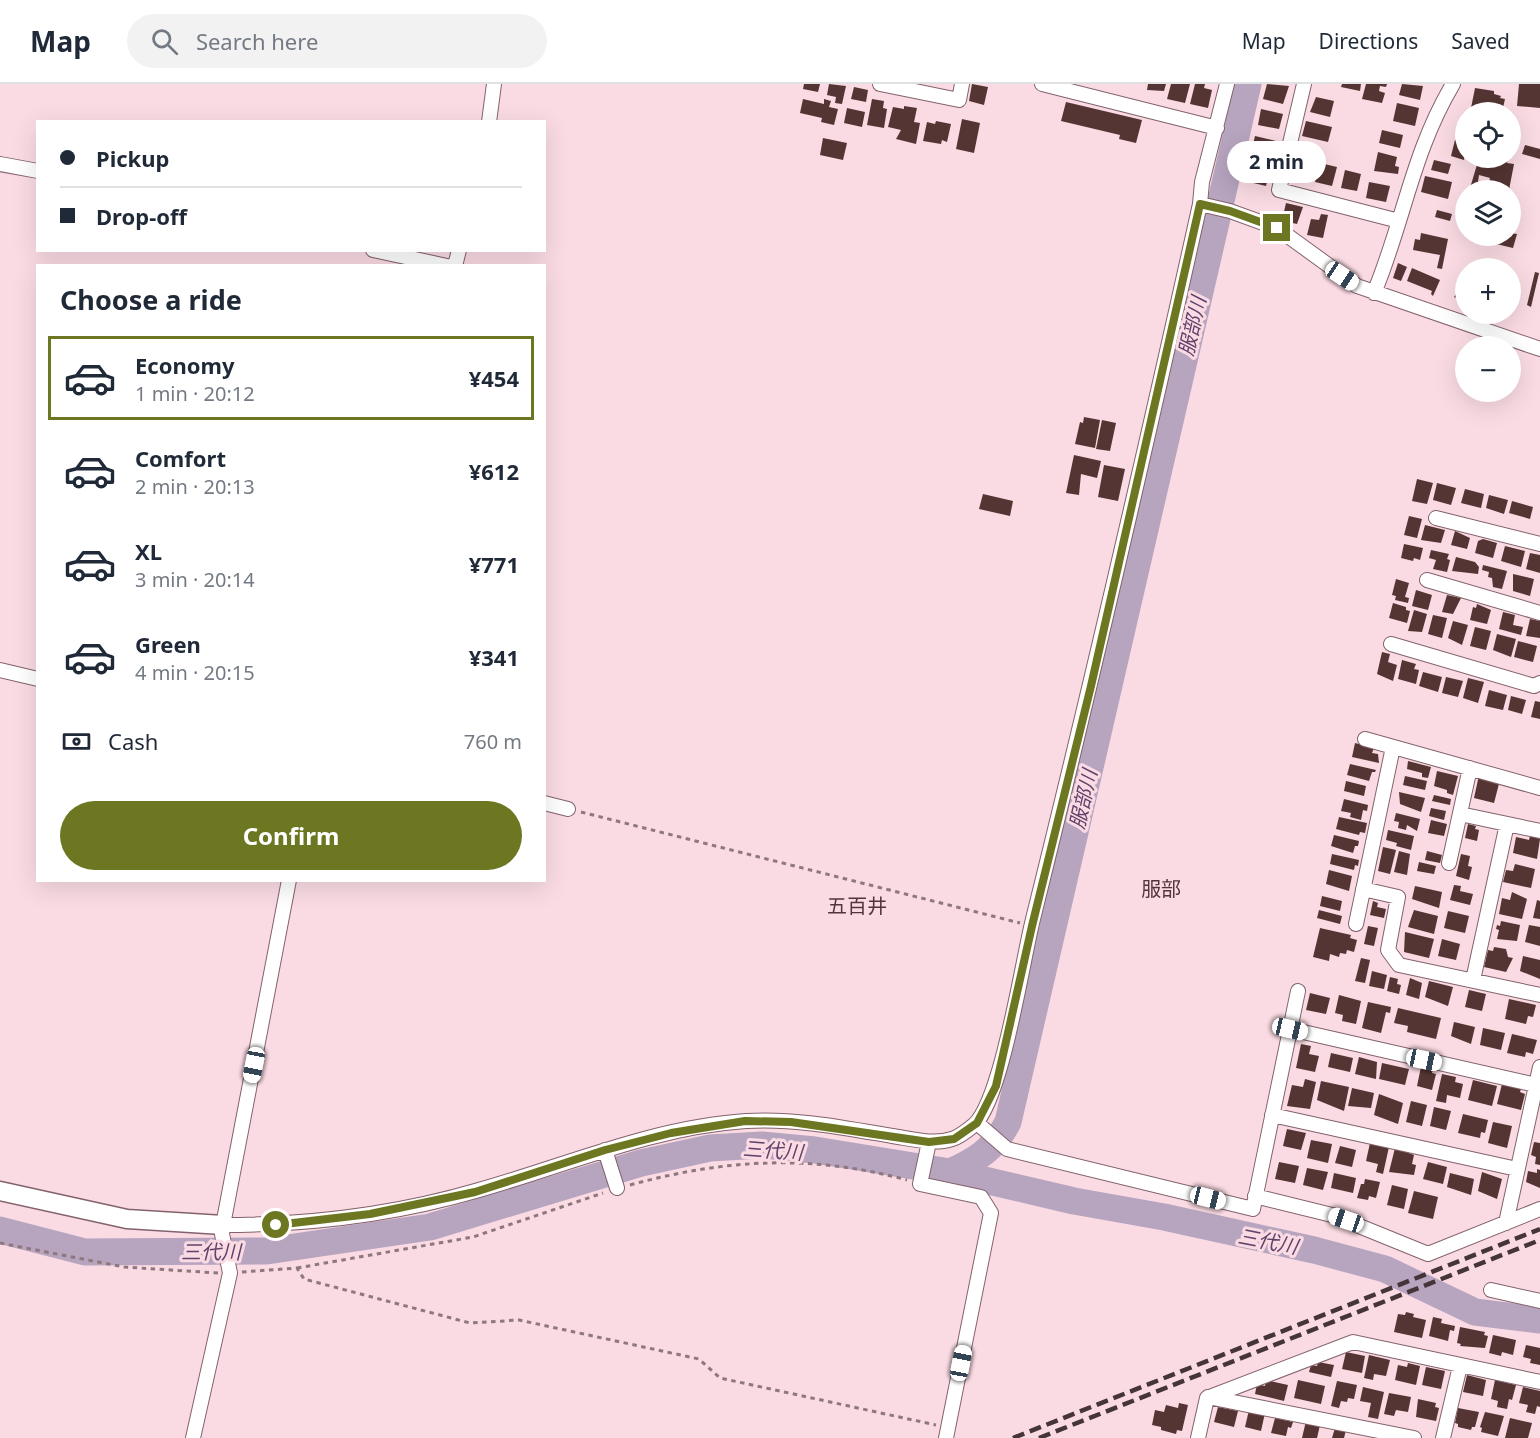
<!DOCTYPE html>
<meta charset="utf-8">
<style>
body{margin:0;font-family:"Noto Sans","Noto Sans JP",sans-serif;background:#f2f2f3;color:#1f2937;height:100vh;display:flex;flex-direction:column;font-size:22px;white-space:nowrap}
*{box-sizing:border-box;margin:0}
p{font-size:20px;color:#747a83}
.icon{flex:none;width:33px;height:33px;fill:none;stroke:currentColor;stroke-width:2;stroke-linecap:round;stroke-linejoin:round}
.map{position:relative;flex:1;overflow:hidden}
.details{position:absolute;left:36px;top:180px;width:510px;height:618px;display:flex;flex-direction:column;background:#fff;border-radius:0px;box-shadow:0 6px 24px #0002}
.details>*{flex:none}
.top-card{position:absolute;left:36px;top:36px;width:510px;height:132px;border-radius:0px;box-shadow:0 6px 24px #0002;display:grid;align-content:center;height:132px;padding:0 24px;background:#fff}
.controls{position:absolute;left:1455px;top:18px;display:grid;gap:12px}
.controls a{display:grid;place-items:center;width:66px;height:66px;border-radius:50%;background:#fff;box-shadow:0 6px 24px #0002;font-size:30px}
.end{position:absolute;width:27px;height:27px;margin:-14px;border:8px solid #6d7620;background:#fff;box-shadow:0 0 0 3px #fff}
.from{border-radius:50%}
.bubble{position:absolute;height:42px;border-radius:21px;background:#fff;box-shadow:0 6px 24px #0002;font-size:20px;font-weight:700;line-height:42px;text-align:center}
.car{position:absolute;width:18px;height:36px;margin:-18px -9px;border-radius:8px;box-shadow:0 0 4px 2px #0007;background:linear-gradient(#fff 24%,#345 0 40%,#fff 0 76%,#345 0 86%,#fff 0)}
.top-card b{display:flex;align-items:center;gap:21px;height:57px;font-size:22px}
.top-card b+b{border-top:2px solid #e0e1e3}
.top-card i{width:15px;height:15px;background:#1f2937}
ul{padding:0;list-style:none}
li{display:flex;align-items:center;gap:18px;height:84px;margin:0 12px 9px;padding:0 12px;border:3px solid transparent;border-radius:0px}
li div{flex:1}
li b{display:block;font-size:22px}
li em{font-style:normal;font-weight:700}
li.on{border-color:#6d7620}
li>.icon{width:54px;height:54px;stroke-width:1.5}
h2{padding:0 24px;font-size:27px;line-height:72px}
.pay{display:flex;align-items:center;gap:15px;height:66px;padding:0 24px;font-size:22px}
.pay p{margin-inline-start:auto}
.button{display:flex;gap:12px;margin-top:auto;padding:12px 24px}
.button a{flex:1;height:69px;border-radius:36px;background:#6d7620;color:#fff;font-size:24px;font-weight:700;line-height:69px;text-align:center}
header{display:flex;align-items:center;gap:36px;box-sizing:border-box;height:84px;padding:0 30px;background:#fff;border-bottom:2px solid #e0e1e3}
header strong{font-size:28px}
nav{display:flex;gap:33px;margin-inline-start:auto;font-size:21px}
.search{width:420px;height:54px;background:#f2f2f3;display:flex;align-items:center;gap:15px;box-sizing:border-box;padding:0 21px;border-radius:33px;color:#747a83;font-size:22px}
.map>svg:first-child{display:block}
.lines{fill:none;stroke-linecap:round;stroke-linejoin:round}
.river{stroke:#b7a4bf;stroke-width:27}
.building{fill:#543533}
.minor-casing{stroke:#83626b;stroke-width:16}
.tertiary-casing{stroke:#83626b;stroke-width:21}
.path{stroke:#8e787e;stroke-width:3;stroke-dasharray:4.5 4.5;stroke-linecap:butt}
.minor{stroke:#fff;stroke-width:14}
.tertiary{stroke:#fff;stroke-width:18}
.rail{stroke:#453539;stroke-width:4.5;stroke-dasharray:12 6;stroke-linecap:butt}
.route{stroke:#6d7620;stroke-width:8}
.labels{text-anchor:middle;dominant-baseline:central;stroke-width:6;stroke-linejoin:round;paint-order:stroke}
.water-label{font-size:20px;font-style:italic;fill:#5f436b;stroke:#fadbe3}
.neighbourhood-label{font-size:20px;fill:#52343c;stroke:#fadbe3}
</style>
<header>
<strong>Map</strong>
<div class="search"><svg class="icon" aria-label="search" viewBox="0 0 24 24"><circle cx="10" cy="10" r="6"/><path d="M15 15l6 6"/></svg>Search here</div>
<nav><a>Map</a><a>Directions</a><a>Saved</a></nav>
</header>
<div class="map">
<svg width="1540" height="1354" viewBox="0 0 1540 1354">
<rect width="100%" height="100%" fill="#fadbe3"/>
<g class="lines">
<!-- river -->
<path class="river" d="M950,1088C977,1076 994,1065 1008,1038L1248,0
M0,1146L85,1168L267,1167L430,1143L641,1079L710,1064L762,1061L815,1066L950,1088L1074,1117L1164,1133L1314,1166L1385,1185L1475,1228L1540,1236"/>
</g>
<!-- building -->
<path class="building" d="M804,0H820L818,8L803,5Z
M829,0L846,2L842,20L835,19L836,13L827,11Z
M972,0L988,3L984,21L969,17Z
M1148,0H1166L1164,7L1147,6Z
M1171,0H1190L1185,19L1167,15Z
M1195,0H1205L1204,4L1212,6L1208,24L1190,20Z
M1267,0L1289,2L1283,20L1263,15Z
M1342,0H1361L1360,7L1341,3Z
M1366,0H1387L1386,3L1380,2L1379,7L1385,9L1382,19L1362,15Z
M1402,0L1423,2L1420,16L1399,11Z
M1519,0H1540V24L1517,22Z
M854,3L868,6L866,18L851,15Z
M1475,4L1494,7V10L1501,12L1500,14L1505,15L1502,28L1471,24Z
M1316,13L1334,17L1330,33L1310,28Z
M803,15L824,20V15L831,17L829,23L838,25L834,41L821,38L822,34L800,29Z
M872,15L884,17L883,24L887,25L884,44L867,41Z
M1066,18L1142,36L1136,59L1119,55L1120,51L1061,37Z
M1397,19L1419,24L1415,42L1393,37Z
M904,22L917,24L914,38L920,39L916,60L896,55L901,46L888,43L893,23L904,25Z
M847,24L865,28L862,43L844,39Z
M1261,25L1283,30L1279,45L1258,41Z
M962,35L980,39L974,69L956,65Z
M936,37L951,40L947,58L942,56L941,60L923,57L927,38L935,40Z
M1306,37L1332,43L1328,58L1302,52Z
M1382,46L1403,51L1400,64L1379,59Z
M1255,52L1276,57L1274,66L1269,65L1267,73L1251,69Z
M823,54L847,59L843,76L820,71Z
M1455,56L1466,59L1464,76L1451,72Z
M1525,61L1540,65V75L1522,70Z
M1378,68L1397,73L1395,82L1399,83L1398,90L1374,87Z
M1479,74L1505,76L1508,74L1507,79L1514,80L1509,106L1487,105L1490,94L1479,91L1477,105L1470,104Z
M1296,76L1314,80L1310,95L1293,91Z
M1434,76L1451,80L1448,90L1431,86Z
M1320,79L1337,83L1332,102L1315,98Z
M1249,80L1270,85L1266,102L1245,97Z
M1345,86L1361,90L1357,107L1341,104Z
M1425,92L1452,98L1448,115L1421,108Z
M1369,98L1390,102L1386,118L1366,114Z
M1286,119L1303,123L1297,140L1288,138L1289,134L1283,132Z
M1437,126L1452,130L1450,137L1435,133Z
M1321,130L1328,131L1323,154L1307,151L1311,135L1319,136Z
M1421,149L1448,155L1442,185L1437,184L1440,171L1413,166L1415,155L1420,156Z
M1510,149L1517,150L1513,164L1488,158L1489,152H1510Z
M1398,179L1407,183L1401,197L1393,194Z
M1412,184L1440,196L1433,212L1431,210L1432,207L1407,197Z
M1535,188L1539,189L1531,223L1527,221Z
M1459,206L1466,208V218L1454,213Z
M1084,333L1100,336L1095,364L1075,360L1080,338L1083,339Z
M1102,336L1116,339L1110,367L1096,365Z
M1074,371L1101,377L1097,394L1081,390L1079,411L1066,409Z
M1104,381L1125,385L1118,417L1098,413Z
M1417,395L1433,399L1427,420L1412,417Z
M1437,399L1456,404L1451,421L1433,416Z
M1465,405L1484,410L1481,424L1461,419Z
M983,410L1013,417L1010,432L979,425Z
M1489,411L1508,416L1504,430L1486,424Z
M1512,417L1533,423L1530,435L1509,429Z
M1409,432L1422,435L1417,454L1404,451Z
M1425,441L1445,446L1441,459L1421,456Z
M1455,447L1470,454L1467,465L1451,461Z
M1483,455L1497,459L1493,474L1475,469L1478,457Z
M1404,460L1423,464L1420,476L1414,474L1413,477L1401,474Z
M1505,462L1525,467L1521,483L1501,477Z
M1431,466L1449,470L1447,475L1450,476L1447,488L1433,485L1436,476L1429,474Z
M1530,469L1540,471V489L1526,485Z
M1456,473L1475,478L1479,483L1478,490L1452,487Z
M1483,481L1507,487L1502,505L1493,503L1492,494L1488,493L1489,488L1482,486Z
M1513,490L1534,495L1530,512L1513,507Z
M1396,495L1409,499L1405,513L1409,514L1408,519L1395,516L1396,512L1392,511Z
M1416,506L1432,511L1428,526L1412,522Z
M1447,511L1461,514L1453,530L1442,528Z
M1393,519L1406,523V526L1410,527L1407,539L1389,534Z
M1477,520L1491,526L1487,540L1470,536L1473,523L1476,524Z
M1414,526L1427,530L1422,548L1408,547Z
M1503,528L1515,531L1513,541L1523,543L1521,551L1499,545Z
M1433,531L1447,534L1442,554L1428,550Z
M1530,535L1540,537V554L1526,552Z
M1453,537L1468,541L1462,561L1448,554Z
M1475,543L1491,547L1486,566L1470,562Z
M1497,550L1516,555L1511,573L1493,566Z
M1518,557L1537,562L1533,578L1514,573Z
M1382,568L1390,570L1388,578L1397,581L1393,597L1377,590Z
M1402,576L1416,580L1414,585L1419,586L1416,600L1398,595Z
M1423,588L1442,593L1438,608L1419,602Z
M1446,593L1463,597L1458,613L1442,609Z
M1468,594L1484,598L1478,619L1463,614Z
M1489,606L1507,611L1503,626L1485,622Z
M1511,612L1526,616L1522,630L1508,626Z
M1535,617L1540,618V635L1531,633Z
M1355,659L1374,664L1372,669L1378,670L1379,679L1352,673Z
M1408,677L1431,683L1428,694L1422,693V689L1407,685Z
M1350,680L1376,686L1375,688H1372L1369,697L1347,691Z
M1437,687L1458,692L1453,711L1447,709V706L1434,702Z
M1479,691L1500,696L1494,719L1474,714Z
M1405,692L1427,697L1425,706L1403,701Z
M1346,697L1366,702L1364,712L1344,707Z
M1399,708L1425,714L1421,728L1400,720Z
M1434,711L1451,715L1450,721L1432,717Z
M1344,715L1368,721L1367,727L1363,726L1361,736L1350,733L1351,729L1341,727Z
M1431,724L1446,727L1444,736L1429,732Z
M1396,729L1420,735L1417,747L1407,741L1406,746L1398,744L1399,738L1394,737Z
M1339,733L1367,739L1365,749L1360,748L1359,751L1336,745Z
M1431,736L1447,740L1444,752L1428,749Z
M1468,740L1476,742L1475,745L1479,746L1477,757L1465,754Z
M1388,746L1414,752L1411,766L1396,762L1397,759L1386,756Z
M1334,751L1359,757L1358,762H1355L1353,769L1331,762Z
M1530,752L1540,755L1537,775L1513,769L1516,753L1529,756Z
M1383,763L1396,766L1390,790L1378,787Z
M1399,767L1410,770L1407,791L1394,788Z
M1427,767L1442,771L1440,779L1425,776Z
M1332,770L1359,776L1358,782L1355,781L1354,786L1330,780Z
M1461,770L1470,772L1468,782L1472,783L1469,796L1456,792Z
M1419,778L1436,782L1434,790L1417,787Z
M1515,780L1535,785L1531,804L1503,798L1506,786L1513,787Z
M1329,786L1352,792L1349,807L1326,800Z
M1454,801L1461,802L1460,807L1473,810L1470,821L1450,816Z
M1415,802L1442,808L1439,824L1412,815Z
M1512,808L1527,815L1522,835L1499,830L1502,814L1510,816Z
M1322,812L1342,817L1340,827L1320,822Z
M1537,816L1540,817V835L1533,834Z
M1373,817L1378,819L1377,823L1386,825L1384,834L1370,831Z
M1319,826L1342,832L1340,840L1317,834Z
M1414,826L1438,832L1434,850L1408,843Z
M1448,827L1469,832L1465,849L1444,844Z
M1501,837L1520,841L1517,857L1497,855L1499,846L1496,845L1497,841L1500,842Z
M1529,841L1540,843V862L1525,858Z
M1368,842L1378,844L1374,862L1364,860Z
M1320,844L1351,851L1350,854L1357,856L1354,868L1347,866L1346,870L1340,869L1339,873L1330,870L1329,877L1313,873Z
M1405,848L1434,855L1429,874L1404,868Z
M1442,855L1460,860L1456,876L1438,872Z
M1494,863L1506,865L1508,873L1513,874L1506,888L1484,883L1488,866L1493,867Z
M1523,872L1540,876V895L1520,887Z
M1361,874L1370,876L1365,899L1355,897Z
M1372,887L1387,891L1384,905L1369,902Z
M1390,893L1398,895L1397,900L1401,901L1399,910L1387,907Z
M1410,894L1422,899L1419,915L1406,911Z
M1429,897L1453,903L1448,922L1425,913Z
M1469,906L1486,910L1482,927L1465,923Z
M1310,909L1330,914L1326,930L1306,926Z
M1339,911L1361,917L1356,940L1342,937L1343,931L1335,929Z
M1509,915L1536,921L1533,933L1528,932L1526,940L1505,935Z
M1368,918L1391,923L1390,929L1386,928L1381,949L1362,944Z
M1398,924L1441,934L1436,955L1407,948L1408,942L1394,939Z
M1454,938L1475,943L1471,960L1451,952Z
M1483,944L1505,949L1501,966L1480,961Z
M1512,950L1537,956L1533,970L1526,968L1525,973L1507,969Z
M1301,960L1311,962L1309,970L1319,972L1315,988L1296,984Z
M1331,969L1353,974L1350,988L1328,983Z
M1359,973L1377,978L1376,995L1355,990Z
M1382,979L1409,985L1405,1001L1379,995Z
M1421,983L1433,985L1432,989L1436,990L1432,1006L1417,1002Z
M1442,990L1456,993L1455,998L1463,1000L1460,1014L1447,1011L1446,1019L1436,1017Z
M1305,995L1316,998L1310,1025L1287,1022L1292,1001L1303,1003Z
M1473,996L1497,1002L1492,1022L1468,1016Z
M1321,997L1349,1003L1344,1027L1317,1016Z
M1502,1000L1521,1005L1520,1008L1525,1010L1521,1026L1497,1020Z
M1352,1004L1374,1009L1371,1024L1348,1022Z
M1379,1010L1403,1019L1398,1040L1374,1031Z
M1411,1017L1427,1021L1422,1042L1406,1038Z
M1434,1023L1451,1027L1446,1046L1430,1042Z
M1463,1030L1488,1036L1485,1049L1481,1048L1480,1054L1458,1049Z
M1493,1038L1512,1042L1507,1064L1488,1059Z
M1287,1045L1306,1049L1301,1066L1283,1062Z
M1311,1056L1332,1060L1328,1079L1307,1074Z
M1534,1058L1540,1059V1081L1535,1080L1536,1073L1531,1071Z
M1370,1059L1389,1063L1383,1090L1376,1088L1378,1080L1366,1077Z
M1340,1062L1356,1066L1352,1083L1335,1079Z
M1395,1064L1414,1071L1412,1080L1416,1081L1414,1091L1389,1088Z
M1279,1078L1299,1082L1295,1099L1275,1095Z
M1428,1078L1447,1083L1443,1100L1423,1095Z
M1307,1084L1328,1088L1323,1106L1303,1101Z
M1537,1085L1540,1086V1104L1526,1098L1528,1087L1537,1089Z
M1482,1088L1502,1095L1497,1115L1478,1107Z
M1334,1089L1356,1094L1353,1109L1331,1104Z
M1450,1089L1474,1095L1471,1111L1447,1103Z
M1365,1095L1380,1098L1376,1114L1369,1112L1368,1116L1357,1114L1361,1100H1364Z
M1392,1101L1408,1105L1404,1125L1387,1121Z
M1414,1107L1438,1113L1433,1135L1408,1129Z
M1406,1228L1414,1230L1413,1233L1426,1236L1422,1254L1394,1248L1398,1230L1405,1231Z
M1433,1233L1442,1235L1441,1239L1455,1242L1454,1247L1450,1246L1448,1257L1429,1252Z
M1460,1243L1485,1248L1484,1251L1488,1252L1485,1264L1460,1262L1461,1260L1457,1259Z
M1493,1251L1516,1256L1513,1271L1502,1268L1501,1272L1489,1269Z
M1526,1261L1540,1264V1281L1530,1279L1531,1275L1523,1273Z
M1346,1268L1365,1272L1362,1289L1342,1285Z
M1369,1271L1390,1276L1386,1292L1374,1290L1373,1296L1364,1294Z
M1318,1278L1334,1281L1331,1293L1309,1288L1311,1281L1317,1282Z
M1408,1279L1420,1282L1416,1301L1395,1296L1398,1281L1407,1283Z
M1426,1283L1445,1287L1441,1305L1422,1301Z
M1467,1291L1486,1296L1483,1312L1463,1308Z
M1266,1296L1288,1301L1284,1317L1255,1310L1257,1300L1265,1302Z
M1298,1296L1325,1302L1321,1320L1294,1314Z
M1495,1296L1516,1301L1512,1316L1509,1315L1507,1325L1497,1323L1498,1317L1491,1315Z
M1337,1297L1357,1301L1354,1315L1348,1314L1347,1318L1341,1317L1339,1324L1331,1322Z
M1363,1303L1384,1308L1378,1335L1368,1333L1371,1319L1360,1317Z
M1523,1303L1540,1307V1323L1537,1322L1535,1330L1526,1328L1528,1321L1519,1319Z
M1389,1309L1411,1313L1408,1328L1396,1326L1394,1332L1384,1330Z
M1418,1315L1436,1319L1435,1323L1439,1324L1436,1337L1416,1333Z
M1179,1319L1188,1321L1182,1347L1177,1346L1176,1350L1161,1346V1343L1152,1341L1155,1326L1164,1328L1166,1321L1178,1324Z
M1218,1323L1238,1327L1234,1343L1214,1338Z
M1458,1324L1479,1328L1475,1343H1472L1471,1346L1458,1343V1340L1455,1339Z
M1249,1326L1265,1329L1261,1347L1245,1343Z
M1485,1328L1504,1332L1498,1352L1481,1348L1482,1344L1480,1343Z
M1275,1334L1293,1338L1291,1344L1288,1343L1286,1352L1271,1349Z
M1510,1334L1532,1339L1528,1354H1505Z
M1306,1337L1320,1341L1317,1354H1302Z
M1335,1344L1346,1346L1344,1354H1332Z"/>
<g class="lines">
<!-- minor casing -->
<g class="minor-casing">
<path id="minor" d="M880,0L959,16L962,0
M1042,0L1217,44
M1304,0L1279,106L1399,137
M489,38L494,0
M0,80L38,87
M1200,120L1230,127L1277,144L1357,202L1540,265
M373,166L447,182
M455,182L459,166
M1374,209C1404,137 1412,69 1453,0
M1436,434L1540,460
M1427,496L1540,529
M1391,560L1534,602L1540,599
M0,586L38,595
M1365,655L1540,704
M544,719L568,725
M1460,730L1540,747
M1449,779L1470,684
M1363,805L1398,813L1388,866L1399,881L1540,911
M1356,840L1393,663
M1473,896L1507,740
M1290,945L1536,1001
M1272,1031L1517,1085
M977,1039L1007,1065L1253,1125L1298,907
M929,1058L920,1100L981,1113L991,1129L946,1354
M605,1066L617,1104
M1255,1112L1332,1131L1428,1170L1540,1125
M1506,1139L1540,983
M223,1141C308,1141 397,1130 479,1106C567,1081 654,1043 746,1037C795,1034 845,1044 892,1052C912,1055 933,1061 952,1055C959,1053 968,1046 974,1041C1002,1015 1022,879 1033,835C1092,597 1147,359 1200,120L1202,98L1227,0
M1491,1206L1540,1217
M1208,1313L1414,1354
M193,1354L230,1189L222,1150L223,1141L289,796
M1198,1354L1207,1314L1353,1258L1540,1298
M1443,1354L1460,1282"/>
</g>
<!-- tertiary casing -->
<g class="tertiary-casing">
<path id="tertiary" d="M0,1107L127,1135L223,1141"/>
</g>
<!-- path -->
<path class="path" d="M581,728L1020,839
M630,1101C725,1075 811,1070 907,1096
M0,1159L124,1183L218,1189
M297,1184L473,1153L603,1109
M242,1188L297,1184L304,1195L470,1239L519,1236L699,1275L720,1294L936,1341"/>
<!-- minor -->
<use href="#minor" class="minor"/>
<!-- tertiary -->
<use href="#tertiary" class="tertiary"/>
<!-- rail -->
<path class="rail" d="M1013,1354L1540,1145
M1039,1354L1540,1156"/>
</g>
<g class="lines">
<!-- route -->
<path class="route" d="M276,1141L370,1130L475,1108L605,1066L671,1049L745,1037L791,1038L929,1058L954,1055L977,1039L996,1002L1032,842L1091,602L1200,120L1230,127L1277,144"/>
</g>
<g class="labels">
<!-- water labels -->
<g class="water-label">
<text transform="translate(1192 242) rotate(-77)">服部川</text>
<text transform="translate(1083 715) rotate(-77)">服部川</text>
<text transform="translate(773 1066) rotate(4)">三代川</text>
<text transform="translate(1268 1157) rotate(11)">三代川</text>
<text x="211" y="1167">三代川</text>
</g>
<!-- neighbourhood labels -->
<g class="neighbourhood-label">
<text x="1161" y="804">服部</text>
<text x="857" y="821">五百井</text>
</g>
</g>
</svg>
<div class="controls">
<a><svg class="icon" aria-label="locate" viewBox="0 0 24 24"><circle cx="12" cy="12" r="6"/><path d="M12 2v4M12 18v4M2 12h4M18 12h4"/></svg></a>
<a><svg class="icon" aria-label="layers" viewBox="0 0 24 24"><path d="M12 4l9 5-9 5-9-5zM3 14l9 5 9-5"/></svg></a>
<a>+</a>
<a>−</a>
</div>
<i class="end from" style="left:276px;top:1141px"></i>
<i class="end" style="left:1277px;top:144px"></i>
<div class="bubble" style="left:1227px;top:57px;width:99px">2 min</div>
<i class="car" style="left:1342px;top:192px;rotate:124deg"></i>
<i class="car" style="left:1290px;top:945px;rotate:103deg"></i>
<i class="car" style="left:1424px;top:976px;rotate:102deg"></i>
<i class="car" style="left:254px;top:981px;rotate:191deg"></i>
<i class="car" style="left:1208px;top:1114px;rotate:104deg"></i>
<i class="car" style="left:1346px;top:1136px;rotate:289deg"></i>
<i class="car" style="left:961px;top:1279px;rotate:11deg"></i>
<div class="top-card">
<b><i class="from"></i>Pickup</b>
<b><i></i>Drop-off</b>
</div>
<section class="details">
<h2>Choose a ride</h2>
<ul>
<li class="on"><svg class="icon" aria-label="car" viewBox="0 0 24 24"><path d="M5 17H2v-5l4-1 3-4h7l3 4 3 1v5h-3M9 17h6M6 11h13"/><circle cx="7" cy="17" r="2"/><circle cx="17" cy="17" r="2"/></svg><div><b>Economy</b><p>1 min · 20:12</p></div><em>¥454</em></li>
<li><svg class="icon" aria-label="car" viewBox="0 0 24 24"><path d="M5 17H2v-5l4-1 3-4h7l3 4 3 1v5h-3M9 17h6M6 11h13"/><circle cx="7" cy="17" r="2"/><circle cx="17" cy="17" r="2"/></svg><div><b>Comfort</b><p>2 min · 20:13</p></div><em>¥612</em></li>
<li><svg class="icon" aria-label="car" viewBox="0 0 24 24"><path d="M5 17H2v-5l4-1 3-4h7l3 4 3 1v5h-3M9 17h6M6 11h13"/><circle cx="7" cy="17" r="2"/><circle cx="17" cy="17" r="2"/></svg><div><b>XL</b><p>3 min · 20:14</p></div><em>¥771</em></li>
<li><svg class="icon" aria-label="car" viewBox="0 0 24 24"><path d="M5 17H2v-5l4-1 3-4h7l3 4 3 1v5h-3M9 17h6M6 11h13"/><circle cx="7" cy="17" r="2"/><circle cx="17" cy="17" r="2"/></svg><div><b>Green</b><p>4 min · 20:15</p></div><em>¥341</em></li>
</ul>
<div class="pay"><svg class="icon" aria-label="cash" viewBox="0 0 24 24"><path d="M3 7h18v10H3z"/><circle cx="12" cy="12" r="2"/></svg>Cash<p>760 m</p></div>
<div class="button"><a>Confirm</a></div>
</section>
</div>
